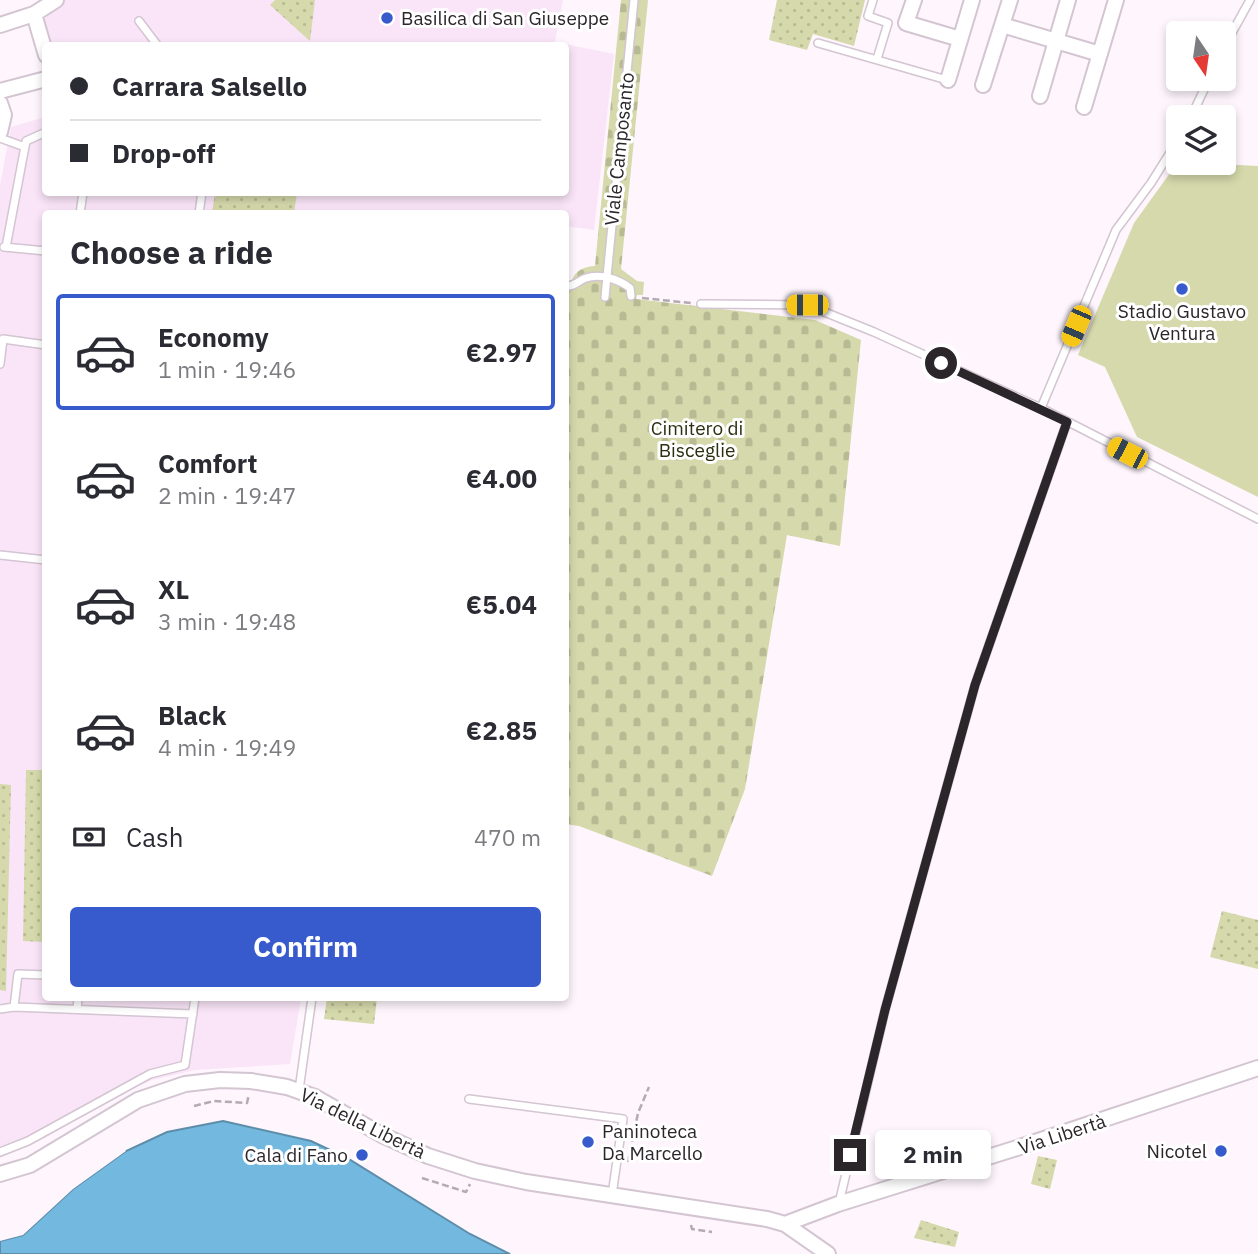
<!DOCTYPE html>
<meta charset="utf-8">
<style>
body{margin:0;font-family:"IBM Plex Sans",sans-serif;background:#f7f7f7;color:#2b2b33;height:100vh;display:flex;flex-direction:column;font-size:26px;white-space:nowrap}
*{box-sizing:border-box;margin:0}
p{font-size:23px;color:#7c7c81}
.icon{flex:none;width:38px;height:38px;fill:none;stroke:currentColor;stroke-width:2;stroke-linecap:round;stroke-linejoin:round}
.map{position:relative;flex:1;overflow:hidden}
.sheet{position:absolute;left:42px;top:210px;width:527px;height:791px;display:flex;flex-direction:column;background:#fff;border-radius:7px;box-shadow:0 4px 10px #0003}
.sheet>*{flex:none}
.top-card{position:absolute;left:42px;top:42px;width:527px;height:154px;border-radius:7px;box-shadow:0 4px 10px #0003;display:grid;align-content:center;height:154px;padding:0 28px;background:#fff}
.needle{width:46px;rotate:167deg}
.tools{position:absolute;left:1166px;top:21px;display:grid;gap:14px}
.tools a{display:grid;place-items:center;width:70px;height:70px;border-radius:7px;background:#fff;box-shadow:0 4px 10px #0003;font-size:35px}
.end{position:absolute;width:32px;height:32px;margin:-16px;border:9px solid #2b262a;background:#fff;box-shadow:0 0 0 4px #fff}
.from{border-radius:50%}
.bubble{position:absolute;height:49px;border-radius:7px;background:#fff;box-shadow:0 4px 10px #0003;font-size:23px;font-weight:800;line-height:49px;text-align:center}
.car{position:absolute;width:21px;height:42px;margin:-21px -10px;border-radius:9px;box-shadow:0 0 5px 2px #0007;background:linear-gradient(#f5c518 24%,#345 0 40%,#f5c518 0 76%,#345 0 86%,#f5c518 0)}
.top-card b{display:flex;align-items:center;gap:24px;height:66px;font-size:26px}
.top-card b+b{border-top:2px solid #e1e1e2}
.top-card i{width:18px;height:18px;background:#2b2b33}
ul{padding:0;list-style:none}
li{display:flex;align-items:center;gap:21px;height:116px;margin:0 14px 10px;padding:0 14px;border:4px solid transparent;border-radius:7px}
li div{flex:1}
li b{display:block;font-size:26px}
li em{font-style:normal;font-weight:800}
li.active{border-color:#375bcc}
li>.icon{width:63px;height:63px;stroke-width:1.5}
h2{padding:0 28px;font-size:32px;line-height:84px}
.pay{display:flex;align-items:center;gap:18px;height:77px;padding:0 28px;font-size:26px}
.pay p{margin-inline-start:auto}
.cta{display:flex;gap:14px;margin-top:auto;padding:14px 28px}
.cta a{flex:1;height:80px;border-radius:7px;background:#375bcc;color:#fff;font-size:28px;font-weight:800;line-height:80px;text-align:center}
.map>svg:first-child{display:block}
.built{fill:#fae5f8}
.grass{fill:url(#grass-dots)}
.cemetery{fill:url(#cemetery-stones)}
.pitch{fill:#d5d9ab}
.water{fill:#73b9df;stroke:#5d8da9;stroke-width:2}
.pier{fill:#fef5fd}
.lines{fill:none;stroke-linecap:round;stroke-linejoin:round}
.lane-casing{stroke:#d3c5d1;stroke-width:10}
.street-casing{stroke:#d3c5d1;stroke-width:18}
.path{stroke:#b3abb2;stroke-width:2.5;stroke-dasharray:7 3.5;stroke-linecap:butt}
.lane{stroke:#fff;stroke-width:7}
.street{stroke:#fff;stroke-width:14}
.route{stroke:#2b262a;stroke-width:9}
.poi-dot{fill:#375bcc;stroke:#fff;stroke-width:2.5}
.labels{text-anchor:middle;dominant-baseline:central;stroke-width:6;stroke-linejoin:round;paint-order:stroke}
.poi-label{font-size:19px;fill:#2b262a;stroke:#fff;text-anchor:start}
.street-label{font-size:19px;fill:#2b262a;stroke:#fff}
.park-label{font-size:19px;fill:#2d2f11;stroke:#fff}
</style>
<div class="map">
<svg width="1258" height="1254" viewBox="0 0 1258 1254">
<defs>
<pattern id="grass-dots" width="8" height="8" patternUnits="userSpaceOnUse" patternTransform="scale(1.75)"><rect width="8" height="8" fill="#d5d9ab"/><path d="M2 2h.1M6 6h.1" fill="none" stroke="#b7ba93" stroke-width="1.8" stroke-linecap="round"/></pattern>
<pattern id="cemetery-stones" width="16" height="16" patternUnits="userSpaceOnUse" patternTransform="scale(1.75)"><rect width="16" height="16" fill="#d5d9ab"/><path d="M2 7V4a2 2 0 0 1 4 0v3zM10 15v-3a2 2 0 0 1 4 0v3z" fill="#b7ba93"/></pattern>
</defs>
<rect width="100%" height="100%" fill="#fef5fd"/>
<!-- built -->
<path class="built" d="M65,0H563L555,42L614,54L594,230L565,226V214H46V998H301L290,1064L195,1070L152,1080L120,1094L42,1139L0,1158V185L11,127L45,117L46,192H565V46L52,45L44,19Z"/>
<!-- grass -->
<path class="grass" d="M275,0H315L310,41L270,5Z
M777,0H865L854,46L813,34L807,50L769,40Z
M215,193V192L297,193L294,213H212Z
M26,770H45V942L23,941Z
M0,784L11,785L6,991L0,990Z
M1222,911L1258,920V969L1210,957Z
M327,998H377L374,1024L324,1019Z
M1038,1156L1057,1160L1050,1189L1031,1184Z
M921,1220L959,1232L955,1247L914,1238Z"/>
<!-- cemetery -->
<path class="cemetery" d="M621,0H648L621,269L637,281L644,282L643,295H637L636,299L815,320L861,340L840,546L787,535L745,789L712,876L579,826L565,824V293H569C571,276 577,267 595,266Z"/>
<!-- pitch -->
<path class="pitch" d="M1178,162L1258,166V497L1137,437L1105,367L1078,355L1134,223Z"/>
<!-- water -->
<path class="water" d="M223,1121L311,1141L347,1158L470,1234L510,1254H0V1241L23,1235L73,1189L126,1151L167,1132Z"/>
<!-- pier -->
<path class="pier" d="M124,1149L126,1151L73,1189L23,1235L0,1241V1237L21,1232L70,1187Z"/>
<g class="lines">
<!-- lane casing -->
<g class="lane-casing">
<path id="lane" d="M873,0L868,16L888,23L877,59
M139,21L158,46
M818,43L947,80
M1223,49L1250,0
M1191,117L1209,79
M0,138L25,147
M80,214L83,192
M199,214L202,192
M4,247L46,251
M6,247L26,141L46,132
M565,286C575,287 577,281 586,278C600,273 618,279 630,288L631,296
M605,297L634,0
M701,304L807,305L874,332L1041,408L1258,519
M0,364L3,339L46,345
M1041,408L1116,230L1151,183L1178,140
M0,555L46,560
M14,1007L18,974L46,975
M0,1009L14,1007L193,1014
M77,1009L78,998
M299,1090L312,998
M469,1099L623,1119L612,1195
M0,1152L28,1141L150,1074L185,1065L195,998
M839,1203L885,1010L975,685L1067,422"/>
</g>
<!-- street casing -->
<g class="street-casing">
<path id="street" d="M914,0L906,23L960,39
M34,14L46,55
M0,25L34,14L56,0
M1002,25L1100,54
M948,80L972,0
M983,85L1010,0
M0,91L46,79
M1040,96L1068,0
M0,103L4,115L0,132
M1084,107L1116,0
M0,1174L30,1165L138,1100L185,1084L220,1080L251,1081L287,1087L315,1097L382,1135L428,1156L475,1171L526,1182L767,1219L785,1224L828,1254
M785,1224L838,1204L1017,1148L1258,1068"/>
</g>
<!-- path -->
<path class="path" d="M642,298L691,303
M194,1106L214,1101L247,1103L249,1094
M628,1162L638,1113L649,1087
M422,1178L466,1192L470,1184
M691,1225L692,1229L712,1232"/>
<!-- lane -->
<use href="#lane" class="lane"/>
<!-- street -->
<use href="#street" class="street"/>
</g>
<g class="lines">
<!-- route -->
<path class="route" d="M850,1155L885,1010L975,685L1067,422L941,363"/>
</g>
<!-- markers -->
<g class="poi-dot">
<circle cx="387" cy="18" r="7"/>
<circle cx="1182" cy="289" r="7"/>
<circle cx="588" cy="1142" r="7"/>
<circle cx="1221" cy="1151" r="7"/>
<circle cx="362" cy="1155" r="7"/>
</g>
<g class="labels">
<!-- poi labels -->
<g class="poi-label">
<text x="401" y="18">Basilica di San Giuseppe</text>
<text x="1182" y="311" text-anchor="middle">Stadio Gustavo<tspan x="1182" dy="22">Ventura</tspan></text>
<text x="602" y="1131">Paninoteca<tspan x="602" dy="22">Da Marcello</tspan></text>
<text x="1207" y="1151" text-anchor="end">Nicotel</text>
<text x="348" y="1155" text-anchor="end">Cala di Fano</text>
</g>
<!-- street labels -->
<g class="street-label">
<text transform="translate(619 149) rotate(-84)">Viale Camposanto</text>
<text transform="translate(363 1123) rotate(26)">Via della Libertà</text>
<text transform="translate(1062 1134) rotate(-18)">Via Libertà</text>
</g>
<!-- park labels -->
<g class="park-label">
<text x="697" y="428">Cimitero di<tspan x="697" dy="22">Bisceglie</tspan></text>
</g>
</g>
</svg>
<div class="tools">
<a><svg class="needle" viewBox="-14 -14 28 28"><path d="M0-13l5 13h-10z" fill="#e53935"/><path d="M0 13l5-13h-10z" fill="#7c7c81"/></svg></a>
<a><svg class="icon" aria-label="layers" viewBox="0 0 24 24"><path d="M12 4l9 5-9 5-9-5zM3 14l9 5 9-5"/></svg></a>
</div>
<i class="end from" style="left:941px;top:363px"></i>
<i class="end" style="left:850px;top:1155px"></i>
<div class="bubble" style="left:875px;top:1130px;width:116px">2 min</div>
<i class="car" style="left:807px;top:305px;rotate:270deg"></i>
<i class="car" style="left:1076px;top:326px;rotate:203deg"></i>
<i class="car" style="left:1127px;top:453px;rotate:297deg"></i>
<div class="top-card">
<b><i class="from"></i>Carrara Salsello</b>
<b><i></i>Drop-off</b>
</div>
<section class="sheet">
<h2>Choose a ride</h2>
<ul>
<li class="active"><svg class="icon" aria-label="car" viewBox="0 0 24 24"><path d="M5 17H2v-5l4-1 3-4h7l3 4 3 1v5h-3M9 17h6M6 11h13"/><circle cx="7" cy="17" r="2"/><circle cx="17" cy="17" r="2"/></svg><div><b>Economy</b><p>1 min · 19:46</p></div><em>€2.97</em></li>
<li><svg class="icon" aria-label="car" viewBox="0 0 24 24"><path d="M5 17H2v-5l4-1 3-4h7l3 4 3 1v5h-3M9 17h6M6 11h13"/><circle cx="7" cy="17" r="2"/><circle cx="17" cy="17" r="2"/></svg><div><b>Comfort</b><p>2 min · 19:47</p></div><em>€4.00</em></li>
<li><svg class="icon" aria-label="car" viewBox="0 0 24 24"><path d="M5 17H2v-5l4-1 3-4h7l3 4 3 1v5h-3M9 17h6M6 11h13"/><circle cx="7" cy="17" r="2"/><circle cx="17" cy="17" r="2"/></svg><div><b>XL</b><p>3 min · 19:48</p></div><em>€5.04</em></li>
<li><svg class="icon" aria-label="car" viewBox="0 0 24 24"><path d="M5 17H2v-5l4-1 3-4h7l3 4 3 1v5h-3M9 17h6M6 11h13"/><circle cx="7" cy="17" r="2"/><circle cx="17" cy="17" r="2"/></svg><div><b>Black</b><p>4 min · 19:49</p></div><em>€2.85</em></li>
</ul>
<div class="pay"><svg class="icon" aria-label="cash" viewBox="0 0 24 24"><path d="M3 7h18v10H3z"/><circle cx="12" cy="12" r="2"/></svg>Cash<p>470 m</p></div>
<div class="cta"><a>Confirm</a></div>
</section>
</div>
